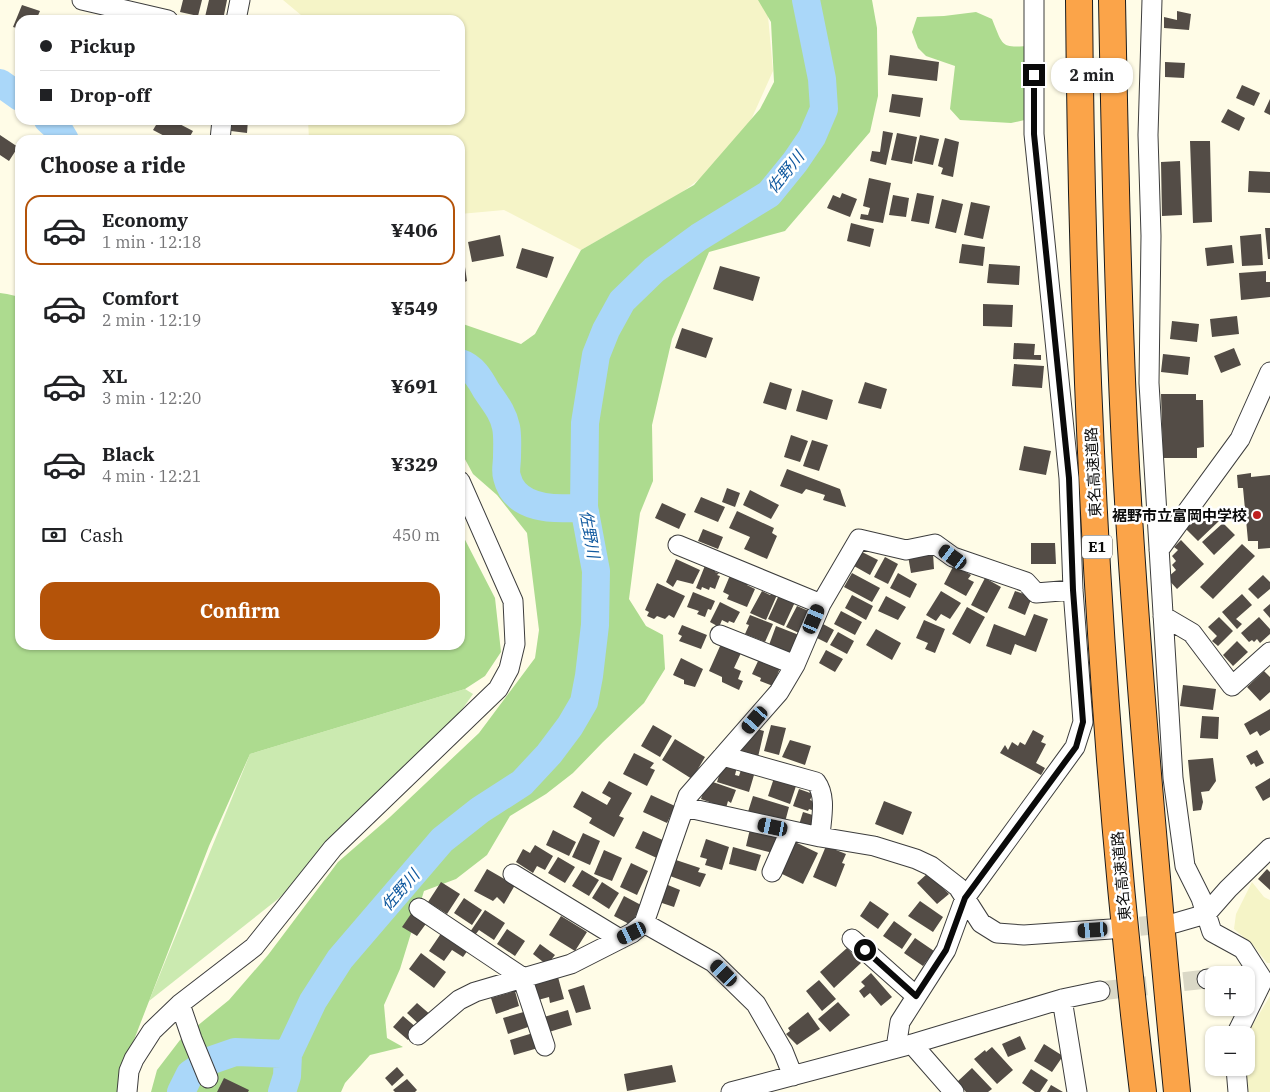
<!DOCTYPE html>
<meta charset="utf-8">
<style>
body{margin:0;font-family:"IBM Plex Serif","Noto Sans JP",serif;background:#f6f6f6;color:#202124;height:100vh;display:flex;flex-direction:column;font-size:19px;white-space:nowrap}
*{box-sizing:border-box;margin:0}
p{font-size:16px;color:#757577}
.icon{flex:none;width:28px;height:28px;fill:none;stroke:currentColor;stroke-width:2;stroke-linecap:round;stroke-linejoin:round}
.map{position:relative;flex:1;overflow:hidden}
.details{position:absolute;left:15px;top:135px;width:450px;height:515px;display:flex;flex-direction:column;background:#fff;border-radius:15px;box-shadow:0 1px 4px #0004}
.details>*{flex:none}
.banner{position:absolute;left:15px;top:15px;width:450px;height:110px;border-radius:15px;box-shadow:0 1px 4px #0004;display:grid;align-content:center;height:110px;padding:0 25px;background:#fff}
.fabs{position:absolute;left:1205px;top:966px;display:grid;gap:10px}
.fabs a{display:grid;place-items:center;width:50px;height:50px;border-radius:10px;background:#fff;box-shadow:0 1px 4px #0004;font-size:25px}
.end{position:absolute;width:22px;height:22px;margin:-11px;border:6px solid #0a0a0a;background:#fff;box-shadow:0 0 0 2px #fff}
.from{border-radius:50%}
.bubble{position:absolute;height:35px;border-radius:15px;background:#fff;box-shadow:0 1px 4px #0004;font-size:16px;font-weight:700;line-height:35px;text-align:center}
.car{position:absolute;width:15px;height:30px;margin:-15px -8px;border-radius:6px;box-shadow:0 0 4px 1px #0007;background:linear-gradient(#222 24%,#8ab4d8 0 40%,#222 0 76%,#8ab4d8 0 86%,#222 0)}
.banner b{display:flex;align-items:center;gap:18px;height:48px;font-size:19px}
.banner b+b{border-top:1px solid #e0e0e0}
.banner i{width:12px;height:12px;background:#202124}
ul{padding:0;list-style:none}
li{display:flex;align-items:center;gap:15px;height:70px;margin:0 10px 8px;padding:0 15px;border:2px solid transparent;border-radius:15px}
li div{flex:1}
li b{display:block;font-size:19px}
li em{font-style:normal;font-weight:700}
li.selected{border-color:#b45309}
li>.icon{width:45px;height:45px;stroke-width:1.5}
h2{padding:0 25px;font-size:22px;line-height:60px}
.pay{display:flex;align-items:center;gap:12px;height:55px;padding:0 25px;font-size:19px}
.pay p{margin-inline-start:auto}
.cta{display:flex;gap:10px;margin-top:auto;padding:10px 25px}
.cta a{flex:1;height:58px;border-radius:15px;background:#b45309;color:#fff;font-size:20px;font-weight:700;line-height:58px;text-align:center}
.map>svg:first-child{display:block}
.farmland{fill:#f5f4c7}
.green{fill:#cbeab0}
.forest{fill:#addb8f}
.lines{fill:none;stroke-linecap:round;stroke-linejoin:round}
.river{stroke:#aad7f9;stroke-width:28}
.building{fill:#534c46}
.minor-tunnel{stroke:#dad8c6;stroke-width:19;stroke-dasharray:19 9;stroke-linecap:butt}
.minor-casing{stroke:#3d3d3d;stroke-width:21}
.highway-casing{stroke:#1b1b1b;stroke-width:28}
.minor{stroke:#fff;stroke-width:19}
.highway{stroke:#fba449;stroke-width:26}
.route{stroke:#0a0a0a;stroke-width:6}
.poi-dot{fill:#bf1f1e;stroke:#fff;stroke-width:2}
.labels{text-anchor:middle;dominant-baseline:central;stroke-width:5;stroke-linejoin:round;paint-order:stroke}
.shield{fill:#fff;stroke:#545454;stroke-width:1}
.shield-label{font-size:14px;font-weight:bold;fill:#0a0a0a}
.street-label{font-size:15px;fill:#0a0a0a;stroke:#fff}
.poi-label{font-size:15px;font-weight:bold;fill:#0a0a0a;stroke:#fff;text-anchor:end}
.water-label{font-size:16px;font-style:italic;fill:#10599f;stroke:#fff}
</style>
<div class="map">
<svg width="1270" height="1092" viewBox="0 0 1270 1092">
<rect width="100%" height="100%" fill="#fffce7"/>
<!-- farmland -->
<path class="farmland" d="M283,0H760L768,16L773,71L737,151L681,193L581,250L504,210L460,214V140H309L308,120H460V20H307Z
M1252,882L1264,897L1270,900V963H1267L1253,945L1234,929L1236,914Z
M1270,996V1092H1248L1246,1068V1036Z"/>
<!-- green -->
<path class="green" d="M465,689L473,694L430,755L333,848L278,899L149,1001L250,754Z"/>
<!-- forest -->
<path class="forest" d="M758,0H872L877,28L878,96L870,132L785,231L709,252L672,339L652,425L653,481L640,513L629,599L646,626L663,635L665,669L644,703L603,742L573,773L546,794L510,816L487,855L456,879L424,891L400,969L384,1005L387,1038L403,1047L370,1055L345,1083L341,1092H151L157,1070L180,1040L229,1000L268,955L338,862L390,817L479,733L535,658L539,630L527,533L497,495L473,474L460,450V323L521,344L535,334L581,250L694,185L760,109L774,82L771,22Z
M976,12L992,19C1004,49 1001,47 1032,46L1029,119L1011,123L960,120L950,109L955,66L926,56L918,48L912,32L917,17L944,16Z
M0,293L7,294L20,297V645H460V530L495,598L501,652L485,676L465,689L250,754L209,846L127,1058L124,1092H0Z"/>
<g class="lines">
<!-- river -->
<path class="river" d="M0,83L20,97
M48,120L59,130L65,140
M460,363C473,367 480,379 486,390C494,402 503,412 506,427C508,436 507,448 507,457C507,464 505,471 507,477C515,511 557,510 584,507
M181,1092L190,1074L209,1061L235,1052L288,1054
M282,1092L287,1076L288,1054L313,1001L340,959L442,840L480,810L522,783L549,754L570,726L584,702L589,676L595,625L596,571L584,507L585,423L596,355L606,330L622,301L654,270L699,237L769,194L795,162L812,137L824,109L822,79L806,0"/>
</g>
<!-- building -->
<path class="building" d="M183,0H202L198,16L180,12Z
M209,0H227L223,20L205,17Z
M22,5L40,11L36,20H20V29L13,27Z
M1177,11L1191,14L1189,30L1164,28V17L1177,20Z
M890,55L939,62L937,81L888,75Z
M1165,62L1185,63L1184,78L1165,77Z
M1242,85L1260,93L1254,106L1236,98Z
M892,94L923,98L920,117L889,112Z
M1270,99V115L1264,112Z
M1228,109L1245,118L1239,131L1221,122Z
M159,120H172L193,131L188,140H172L153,130Z
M232,120H248L247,133L231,131Z
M883,131L893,133L886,165L870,161L872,151L880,152Z
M897,133L917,137L912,164L891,160Z
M0,135L18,147L9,161L0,155Z
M920,135L939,139L933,165L914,161Z
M945,138L959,142L953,177L941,174L943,168L938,166Z
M1190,141H1210L1212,222L1193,223Z
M1180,161L1182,215L1162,216L1161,162Z
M1249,171L1270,172V193L1248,192Z
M869,178L891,183L883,223L860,219L861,214L868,215L870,208L863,206Z
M842,193L857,199L850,217L827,208L833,195L840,198Z
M917,193L934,196L929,224L911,221Z
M893,195L909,198L906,217L889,215Z
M942,199L963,204L956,233L935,228Z
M971,202L990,206L983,239L964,235Z
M851,223L874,229L870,247L847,241Z
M1265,228H1270V259H1268Z
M1261,234L1263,265L1242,266L1240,236Z
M500,235L504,256L472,262L468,242Z
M962,244L985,247L983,266L959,263Z
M1232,245L1234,263L1207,266L1205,248Z
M522,248L554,257L547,278L516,268Z
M989,264L1020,266L1019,285L987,283Z
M720,266L760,277L753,301L713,289Z
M465,267L467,281L460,284V268Z
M1266,271V282H1270V297L1241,300L1239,273Z
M983,304L1013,305L1012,327L983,326Z
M1237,316L1239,334L1212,337L1210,319Z
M1172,321L1199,324L1197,342L1170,339Z
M682,328L713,338L706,358L675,348Z
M1014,343L1035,344L1034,355H1041V360L1013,359Z
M1234,348L1241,365L1221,373L1214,356Z
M1163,354L1190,357L1188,375L1161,372Z
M1014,364L1044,366L1042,388L1012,386Z
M770,382L792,389L786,410L763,403Z
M865,382L887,389L881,409L858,403Z
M802,390L833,400L827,420L796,411Z
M1161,394H1196V400H1203L1204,447L1197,448V458H1163Z
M791,435L808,441L800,462L784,457Z
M812,440L828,445L819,471L803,466Z
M1024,446L1051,451L1046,475L1019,470Z
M787,469L840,489L846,507L823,500L825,495L806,489L802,494L780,486Z
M1251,473V477L1270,475V548L1258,549V541H1248L1243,488H1238L1237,475Z
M727,488L740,493L735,507L722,502Z
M750,490L779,505L771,519L743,505Z
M701,497L725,507L718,522L694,512Z
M662,503L686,514L679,529L655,518Z
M1207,509L1219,521L1198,541L1186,529Z
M737,511L774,528L772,533L777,536L767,559L744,549L750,537L729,528Z
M1223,523L1235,535L1214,555L1202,542Z
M703,529L723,537L718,549L698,541Z
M1181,540L1204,564L1177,589L1167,578L1176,570L1172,565L1176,561L1172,556L1178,550L1174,547Z
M1031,543H1055L1056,564H1031Z
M1242,544L1255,556L1213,599L1200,587Z
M862,552L878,560L870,575L854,566Z
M933,553L934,569L911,573L908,556Z
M885,557L898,564L888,584L874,577Z
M676,559L700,570L693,584L677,580L673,587L666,582Z
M706,563L715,567V572L719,573L717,575L720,576L715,589L710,587L709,590L702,587L701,590L696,588Z
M954,565L971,575L968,579L974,582L966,596L944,584Z
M731,573L749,581L747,585L755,589L747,607L727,599L729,595L723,592Z
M852,573L880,588L872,602L844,587Z
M898,573L917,584L910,598L890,588Z
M1263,575L1270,582V589L1258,599L1248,589Z
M985,578L1001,587L987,613L971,605Z
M657,583L685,596L674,618L669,615L665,619L657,616L654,619L647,616L649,612L645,610Z
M762,591L770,595L773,593L777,595L766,620L750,613Z
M941,591L961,603L950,619L941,614L936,621L926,615Z
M1015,591L1032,597L1025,615L1008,608Z
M693,592L715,601L711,610L708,609L705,617L697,614L699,611L687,607Z
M1242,594L1252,605L1236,619L1242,624L1237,629L1222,612Z
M779,595L795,602L784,626L768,619Z
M852,595L873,606L866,620L845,608Z
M886,596L906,607L898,620L878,611Z
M720,602L740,612L734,623L729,621L728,623L722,620L719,627L710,622Z
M1270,604V618L1263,610Z
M797,606L811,612L801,634L786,627Z
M967,607L985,617L970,644L952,634Z
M841,611L862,622L855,635L834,624Z
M1034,614L1048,619L1036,652L1015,644L1011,655L986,646L994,624L1025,636Z
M750,615L773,624L765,642L745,634L749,625L746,624Z
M1219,617L1233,631L1218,646L1212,641L1217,636L1208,627Z
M1259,617L1270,629V634L1260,643L1257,639L1254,642L1252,640L1249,642L1241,633Z
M924,620L945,629L935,653L925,649L928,643L916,638Z
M823,624L834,630L827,643L813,636Z
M682,625L707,635L701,649L679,641L682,636L678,634Z
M776,626L799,635L791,654L769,645Z
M876,629L901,643L892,660L866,645Z
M838,632L854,641L847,654L830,645Z
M1237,641L1248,652L1233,666L1223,655Z
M721,644L741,653L734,668L741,671L738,679L743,681L739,690L722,682V677L709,671Z
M826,650L843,659L835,672L819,663Z
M681,658L703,669L695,687L684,684V680L673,675Z
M759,659L780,668L773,686L760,681L761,678L752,674Z
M1264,671L1270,677V692L1260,701L1247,687Z
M1183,685L1216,689L1213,710L1180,706Z
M1270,709V730L1260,736L1257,731L1250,735L1244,724Z
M1202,716L1219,717L1218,739L1200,738Z
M653,725L672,736L660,757L641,746Z
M771,725L786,728L779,755L764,751Z
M753,728L764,731L758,757L740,753L742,744Z
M1033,730L1044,736L1041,742L1046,744L1036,763L1045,768L1041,775L1000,753L1005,745L1008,750L1012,742L1018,746L1020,742L1025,745Z
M675,739L705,757L692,779L662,760Z
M790,740L811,746L805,765L782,757Z
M1257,750L1264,763L1256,767L1254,763L1251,765L1246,756Z
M634,753L654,763L650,768L655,770L647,786L623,774Z
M1213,758L1216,781L1209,791L1201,792L1203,802L1201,810L1193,811L1188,760Z
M723,763L737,767L735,775L739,776L741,770L754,775L749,792L717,782Z
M774,778L796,786L790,804L768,796Z
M1270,778V797L1263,801L1255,787Z
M707,780L736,790L731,803L728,801L726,808L701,799Z
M609,781L632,793L619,816L624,818L614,837L589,823L592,818L573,807L582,791L607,805L611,798L602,793Z
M799,789L813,794L810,800L815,802L812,810L809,809L808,811L793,806Z
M651,795L675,806L667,823L643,812Z
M753,796L789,807L785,822L747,815Z
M884,801L912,812L903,835L875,824Z
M803,812L819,817L814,831L798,828Z
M750,829L778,836L773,853L746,846Z
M553,830L576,842L569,856L546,845Z
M643,831L667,842L659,859L635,848Z
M583,833L600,841L590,865L572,857Z
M706,839L729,847L722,870L705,865L707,859L700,857Z
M795,842L818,853L803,884L780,873Z
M535,845L553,856L545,870L537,866L533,873L516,862L523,849L530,853Z
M826,846L846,854L842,863L845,864L836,887L813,877Z
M733,847L761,855L756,871L729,864Z
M604,850L622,858L612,881L594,874Z
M558,857L575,867L565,883L548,873Z
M676,860L700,868L698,872L706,874L700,887L670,876Z
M631,863L648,871L637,895L620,887Z
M487,869L515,885L504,904L497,897L493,901L474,891Z
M1267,869L1270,872V890L1258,879Z
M582,870L599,880L589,896L572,886Z
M928,873L949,894L937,904L917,883Z
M441,882L460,894L447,914L428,902Z
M602,882L619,893L609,909L592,898Z
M663,883L680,890L674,907L656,901Z
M624,896L641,905L631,925L614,916Z
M464,898L482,910L472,925L454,913Z
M870,901L889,914L878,929L860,916Z
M920,901L943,917L933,932L908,916Z
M485,910L505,923L494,940L479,930L475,935L470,932Z
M413,911L428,921L417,936L402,927Z
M561,916L587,932L575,951L549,935Z
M894,921L912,934L902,949L883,936Z
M507,929L525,941L515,956L497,944Z
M442,932L468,950L463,957L452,950L444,961L429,951Z
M915,938L934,951L923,966L904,953Z
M540,944L555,955L547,965L533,954Z
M847,948L861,963L834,988L820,972Z
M421,953L446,972L434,988L409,969Z
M871,973L892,997L881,1006L870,993L864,998L859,991L865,986L861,982Z
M558,977L564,999L550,1003L549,997L538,1000L534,985Z
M819,980L836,999L822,1011L806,991Z
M584,985L591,1009L576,1013L568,990Z
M515,991L519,1006L496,1014L491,998Z
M838,1002L850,1015L830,1032L818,1019Z
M417,1003L432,1016L422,1027L407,1013Z
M568,1010L572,1025L549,1032L544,1017Z
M527,1011L531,1026L508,1034L503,1018Z
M808,1012L820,1029L797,1045L786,1034L790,1031L788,1028Z
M403,1016L418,1029L408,1040L393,1027Z
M533,1033L538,1048L514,1055L510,1040Z
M1020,1036L1026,1049L1008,1057L1002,1044Z
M1044,1044L1063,1056L1052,1072L1034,1061Z
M992,1047L1013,1070L997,1084L974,1059L985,1050L986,1052Z
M672,1065L676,1082L627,1091L624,1074Z
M397,1067L404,1075L392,1086L385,1078Z
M972,1068L992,1089L988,1092H966L957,1082Z
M1031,1069L1048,1080L1040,1092H1035L1022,1083Z
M224,1078L249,1090L248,1092H217Z
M407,1079L417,1090L415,1092H395L393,1090Z
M1051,1085L1063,1092H1047Z"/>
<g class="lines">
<!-- minor-tunnel -->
<path class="minor-tunnel" d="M1112,929L1174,923
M1100,991L1207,979"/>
<!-- minor casing -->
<g class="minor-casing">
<path id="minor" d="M82,0L168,20
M1152,0L1148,135L1151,236L1149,383L1173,778L1185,866L1201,898L1212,932L1243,949L1263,980L1236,1035
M236,20L240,0
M220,140L222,120
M678,545L821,604
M1159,550L1240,439L1270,372
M1163,616L1192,633L1232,686L1270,652
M720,635L795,665
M723,756L816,782C827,797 821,819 820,837
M684,807L820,837L874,846L916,859L931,866L958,887L981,923L997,933L1024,935L1111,929
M772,872L790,831
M513,874L620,939
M419,908L522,977L545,1046
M644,923L713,962L756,1004L783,1051L793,1076
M1175,923L1206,914L1228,889L1270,848
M852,939L916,996
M1207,979H1214
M1062,999L1077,1092
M180,1004L192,1039L208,1078
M418,1035L459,1000L475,992L571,964L632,933L644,923L688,796L779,692L795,665L821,604L859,539L906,550L935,544L953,557L1026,582L1036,593L1073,590
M912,1044L954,1092
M896,1048L900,1022L946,950L965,898L1075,747L1083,722L1073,590L1069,478L1034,134V0
M1236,1068L1238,1092
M127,1092L129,1071L134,1059L152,1031L180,1004L254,947L333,848L498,689L509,669L515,644L513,601L460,481
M731,1092L912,1044L1062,999L1100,991"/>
</g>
<!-- highway casing -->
<g class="highway-casing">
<path id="highway" d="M1079,0C1082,364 1099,730 1143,1092
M1112,0C1115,156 1118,312 1126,467C1138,676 1157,884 1177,1092"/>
</g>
<!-- minor -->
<use href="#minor" class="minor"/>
<!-- highway -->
<use href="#highway" class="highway"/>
</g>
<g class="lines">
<!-- route -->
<path class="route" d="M865,950L916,996L946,950L965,898L1076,747L1083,722L1073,590L1069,478L1034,134V75"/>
</g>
<!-- markers -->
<circle class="poi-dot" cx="1257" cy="515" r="5"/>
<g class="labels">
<!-- shield labels -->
<rect class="shield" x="1082" y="535.5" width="30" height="23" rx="4"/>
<g class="shield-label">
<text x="1097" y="547">E1</text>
</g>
<!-- street labels -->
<g class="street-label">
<text transform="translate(1093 472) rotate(-93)">東名高速道路</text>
<text transform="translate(1121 876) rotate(-95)">東名高速道路</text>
</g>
<!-- poi labels -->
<g class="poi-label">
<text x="1247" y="515">裾野市立富岡中学校</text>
</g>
<!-- water labels -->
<g class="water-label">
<text transform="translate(785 172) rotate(-51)">佐野川</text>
<text transform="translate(590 534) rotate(80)">佐野川</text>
<text transform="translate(400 890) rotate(-49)">佐野川</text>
</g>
</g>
</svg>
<div class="fabs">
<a>+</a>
<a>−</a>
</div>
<i class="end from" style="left:865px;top:950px"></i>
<i class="end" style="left:1034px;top:75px"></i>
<div class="bubble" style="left:1051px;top:58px;width:82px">2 min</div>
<i class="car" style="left:953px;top:557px;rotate:306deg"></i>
<i class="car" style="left:814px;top:619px;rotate:23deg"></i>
<i class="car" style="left:755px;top:720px;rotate:221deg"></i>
<i class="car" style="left:773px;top:827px;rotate:282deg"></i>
<i class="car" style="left:1093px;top:930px;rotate:266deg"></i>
<i class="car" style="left:632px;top:933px;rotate:244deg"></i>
<i class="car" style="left:724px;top:973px;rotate:315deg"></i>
<div class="banner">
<b><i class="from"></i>Pickup</b>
<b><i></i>Drop-off</b>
</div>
<section class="details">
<h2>Choose a ride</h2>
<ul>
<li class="selected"><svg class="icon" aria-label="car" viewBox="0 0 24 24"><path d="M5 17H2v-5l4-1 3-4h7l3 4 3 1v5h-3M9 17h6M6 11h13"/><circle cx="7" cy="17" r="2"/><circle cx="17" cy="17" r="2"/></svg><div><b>Economy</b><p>1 min · 12:18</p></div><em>¥406</em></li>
<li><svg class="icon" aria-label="car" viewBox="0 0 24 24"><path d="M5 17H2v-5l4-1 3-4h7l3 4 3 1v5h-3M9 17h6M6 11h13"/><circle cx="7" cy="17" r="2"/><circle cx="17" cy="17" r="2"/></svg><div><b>Comfort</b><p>2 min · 12:19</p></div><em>¥549</em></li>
<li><svg class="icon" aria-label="car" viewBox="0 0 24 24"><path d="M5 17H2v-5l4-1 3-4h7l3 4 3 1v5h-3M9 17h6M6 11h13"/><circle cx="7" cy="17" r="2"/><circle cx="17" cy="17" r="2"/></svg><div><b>XL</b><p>3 min · 12:20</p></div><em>¥691</em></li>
<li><svg class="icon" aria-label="car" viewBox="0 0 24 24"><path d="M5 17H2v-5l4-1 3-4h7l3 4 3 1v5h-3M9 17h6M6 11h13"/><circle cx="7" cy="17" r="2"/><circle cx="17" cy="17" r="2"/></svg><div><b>Black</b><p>4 min · 12:21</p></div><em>¥329</em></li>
</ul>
<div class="pay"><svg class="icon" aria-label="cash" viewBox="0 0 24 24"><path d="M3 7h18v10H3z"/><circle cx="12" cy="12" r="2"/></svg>Cash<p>450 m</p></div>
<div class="cta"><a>Confirm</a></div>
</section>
</div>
